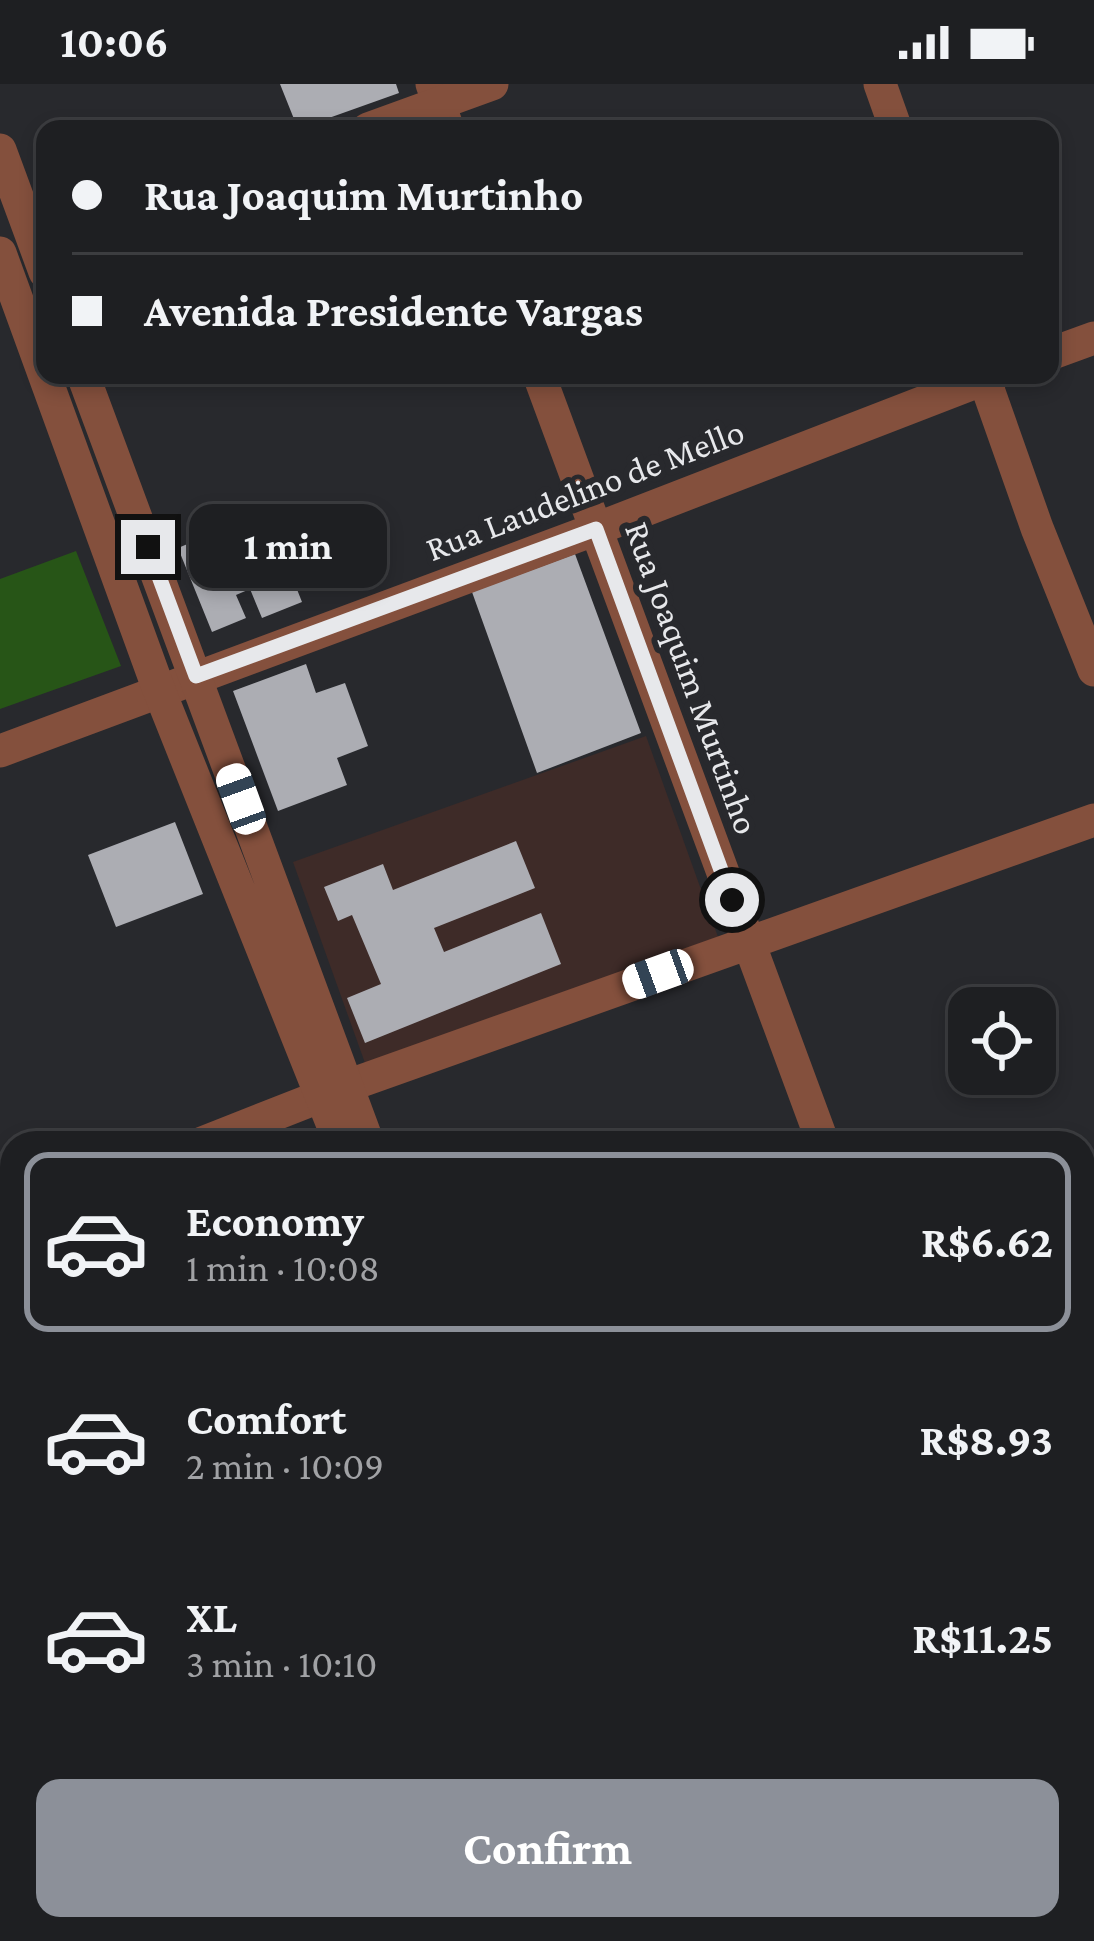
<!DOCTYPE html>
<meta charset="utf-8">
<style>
body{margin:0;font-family:"Crimson Pro",serif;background:#2b2c2f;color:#f1f3f6;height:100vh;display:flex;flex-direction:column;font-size:45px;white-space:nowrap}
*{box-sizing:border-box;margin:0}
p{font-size:39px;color:#a1a2a5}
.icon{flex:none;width:66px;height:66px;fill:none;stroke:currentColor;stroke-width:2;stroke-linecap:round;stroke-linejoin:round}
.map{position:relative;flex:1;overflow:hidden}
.sheet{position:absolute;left:0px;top:1047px;width:1095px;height:810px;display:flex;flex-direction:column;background:#1e1f22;border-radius:36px 36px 0 0;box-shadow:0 6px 18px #0003,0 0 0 3px #3c3d40}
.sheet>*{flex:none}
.guide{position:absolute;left:36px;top:36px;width:1023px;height:264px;border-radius:24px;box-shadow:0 6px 18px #0003,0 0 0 3px #3c3d40;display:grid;align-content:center;height:264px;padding:0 36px;background:#1e1f22}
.tools{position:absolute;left:948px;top:903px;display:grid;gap:24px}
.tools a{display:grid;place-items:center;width:108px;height:108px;border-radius:24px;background:#1e1f22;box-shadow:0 6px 18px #0003,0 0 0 3px #3c3d40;font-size:60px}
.end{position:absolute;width:54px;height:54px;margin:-27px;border:15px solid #e7e8eb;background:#111;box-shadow:0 0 0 6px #111}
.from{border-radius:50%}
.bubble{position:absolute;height:84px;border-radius:24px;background:#1e1f22;box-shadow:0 6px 18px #0003,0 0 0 3px #3c3d40;font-size:39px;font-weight:700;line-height:84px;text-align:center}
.car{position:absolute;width:36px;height:72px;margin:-36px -18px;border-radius:15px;box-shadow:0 0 9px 3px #0007;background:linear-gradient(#fff 24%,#345 0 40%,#fff 0 76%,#345 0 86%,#fff 0)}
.guide b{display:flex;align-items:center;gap:42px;height:114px;font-size:45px}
.guide b+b{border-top:3px solid #3c3d40}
.guide i{width:30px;height:30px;background:#f1f3f6}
ul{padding:21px 0 0;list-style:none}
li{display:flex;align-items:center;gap:36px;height:180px;margin:0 24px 18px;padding:0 12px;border:6px solid transparent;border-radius:24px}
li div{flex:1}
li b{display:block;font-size:45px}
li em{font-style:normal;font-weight:700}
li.selected{border-color:#8c9099}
li>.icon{width:108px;height:108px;stroke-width:1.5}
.primary-button{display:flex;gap:24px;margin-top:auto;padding:24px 36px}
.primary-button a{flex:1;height:138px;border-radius:24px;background:#8c9099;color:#fff;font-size:48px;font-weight:700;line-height:138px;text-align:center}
.status{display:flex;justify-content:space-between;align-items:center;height:84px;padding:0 60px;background:#1e1f22;direction:ltr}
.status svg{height:33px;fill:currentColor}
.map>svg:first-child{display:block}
.education{fill:#3e2b28}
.green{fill:#275517}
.building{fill:#acadb3}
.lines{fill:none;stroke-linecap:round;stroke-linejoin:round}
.minor{stroke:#84503d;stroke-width:33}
.tertiary{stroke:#84503d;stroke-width:33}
.route{stroke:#e7e8eb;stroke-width:15}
.labels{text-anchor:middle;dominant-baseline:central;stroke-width:12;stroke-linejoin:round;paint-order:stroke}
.street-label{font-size:36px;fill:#e7e8eb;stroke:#28292d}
</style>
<div class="status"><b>10:06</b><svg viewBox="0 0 49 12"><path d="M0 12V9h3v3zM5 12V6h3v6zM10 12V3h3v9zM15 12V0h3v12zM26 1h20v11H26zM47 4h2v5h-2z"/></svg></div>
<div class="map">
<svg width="1094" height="1857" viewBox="0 0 1094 1857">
<rect width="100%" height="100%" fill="#28292d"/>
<!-- education -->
<path class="education" d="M646,652L718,853L365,979L293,778Z"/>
<!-- green -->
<path class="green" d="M76,467L121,582L0,625V495Z"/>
<!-- building -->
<path class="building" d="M280,0H396L399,9L298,45Z
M266,427L302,518L262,534L250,505L236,511L246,534L212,548L178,464L216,448L227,475L236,471L224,444Z
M575,470L641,649L537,689L472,508Z
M306,580L316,609L345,599L368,662L337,674L347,701L278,727L233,607Z
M175,738L203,810L116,843L88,771Z
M516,757L535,804L434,844L444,868L541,829L561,880L365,959L347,914L381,900L352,831L338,837L324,803L383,780L393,806Z"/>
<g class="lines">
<!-- minor -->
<path class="minor" d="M432,0L448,45
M880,0L896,45
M1050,270L1094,254
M539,291L823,1059
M983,291L1037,444L1094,586
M0,667L596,445L994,291
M202,1059L347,1002L1094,736
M0,1138L12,1134
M1083,1198L1094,1194
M0,1374L12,1406
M0,1604L12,1599
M1083,1680L1094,1676
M1083,1751L1094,1780
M176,1845L181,1857
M590,1857L621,1845"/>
<!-- tertiary -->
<path class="tertiary" d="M368,45L492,0
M0,66L45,188
M0,169L159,606L340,1059
M83,291L368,1059
M630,1845L635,1857
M658,1845L663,1857"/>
</g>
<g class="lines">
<!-- route -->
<path class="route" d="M148,463L196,592L596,445L732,816"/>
</g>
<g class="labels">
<!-- street labels -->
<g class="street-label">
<text transform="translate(585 406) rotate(-21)">Rua Laudelino de Mello</text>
<text transform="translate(692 594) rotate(70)">Rua Joaquim Murtinho</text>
</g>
</g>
</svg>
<div class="tools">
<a><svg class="icon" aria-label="locate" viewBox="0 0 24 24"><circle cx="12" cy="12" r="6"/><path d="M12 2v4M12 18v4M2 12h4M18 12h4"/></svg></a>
</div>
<i class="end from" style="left:732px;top:816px"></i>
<i class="end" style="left:148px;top:463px"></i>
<div class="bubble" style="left:189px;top:420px;width:198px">1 min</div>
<i class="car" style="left:241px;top:715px;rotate:340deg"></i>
<i class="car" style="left:658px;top:890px;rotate:250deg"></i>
<div class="guide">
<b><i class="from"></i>Rua Joaquim Murtinho</b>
<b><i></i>Avenida Presidente Vargas</b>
</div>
<section class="sheet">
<ul>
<li class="selected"><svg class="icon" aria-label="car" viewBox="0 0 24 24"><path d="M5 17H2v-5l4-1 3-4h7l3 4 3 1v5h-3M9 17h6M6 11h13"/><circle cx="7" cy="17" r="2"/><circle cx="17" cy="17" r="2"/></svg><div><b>Economy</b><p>1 min · 10:08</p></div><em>R$6.62</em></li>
<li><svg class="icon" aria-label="car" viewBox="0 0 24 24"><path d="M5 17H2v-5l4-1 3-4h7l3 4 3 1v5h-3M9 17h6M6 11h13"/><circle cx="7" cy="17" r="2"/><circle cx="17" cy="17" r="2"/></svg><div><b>Comfort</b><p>2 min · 10:09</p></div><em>R$8.93</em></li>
<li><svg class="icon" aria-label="car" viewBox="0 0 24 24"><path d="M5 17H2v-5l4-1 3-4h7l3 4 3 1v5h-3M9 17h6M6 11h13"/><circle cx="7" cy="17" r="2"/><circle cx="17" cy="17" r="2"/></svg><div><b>XL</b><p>3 min · 10:10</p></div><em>R$11.25</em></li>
</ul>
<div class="primary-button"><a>Confirm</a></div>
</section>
</div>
